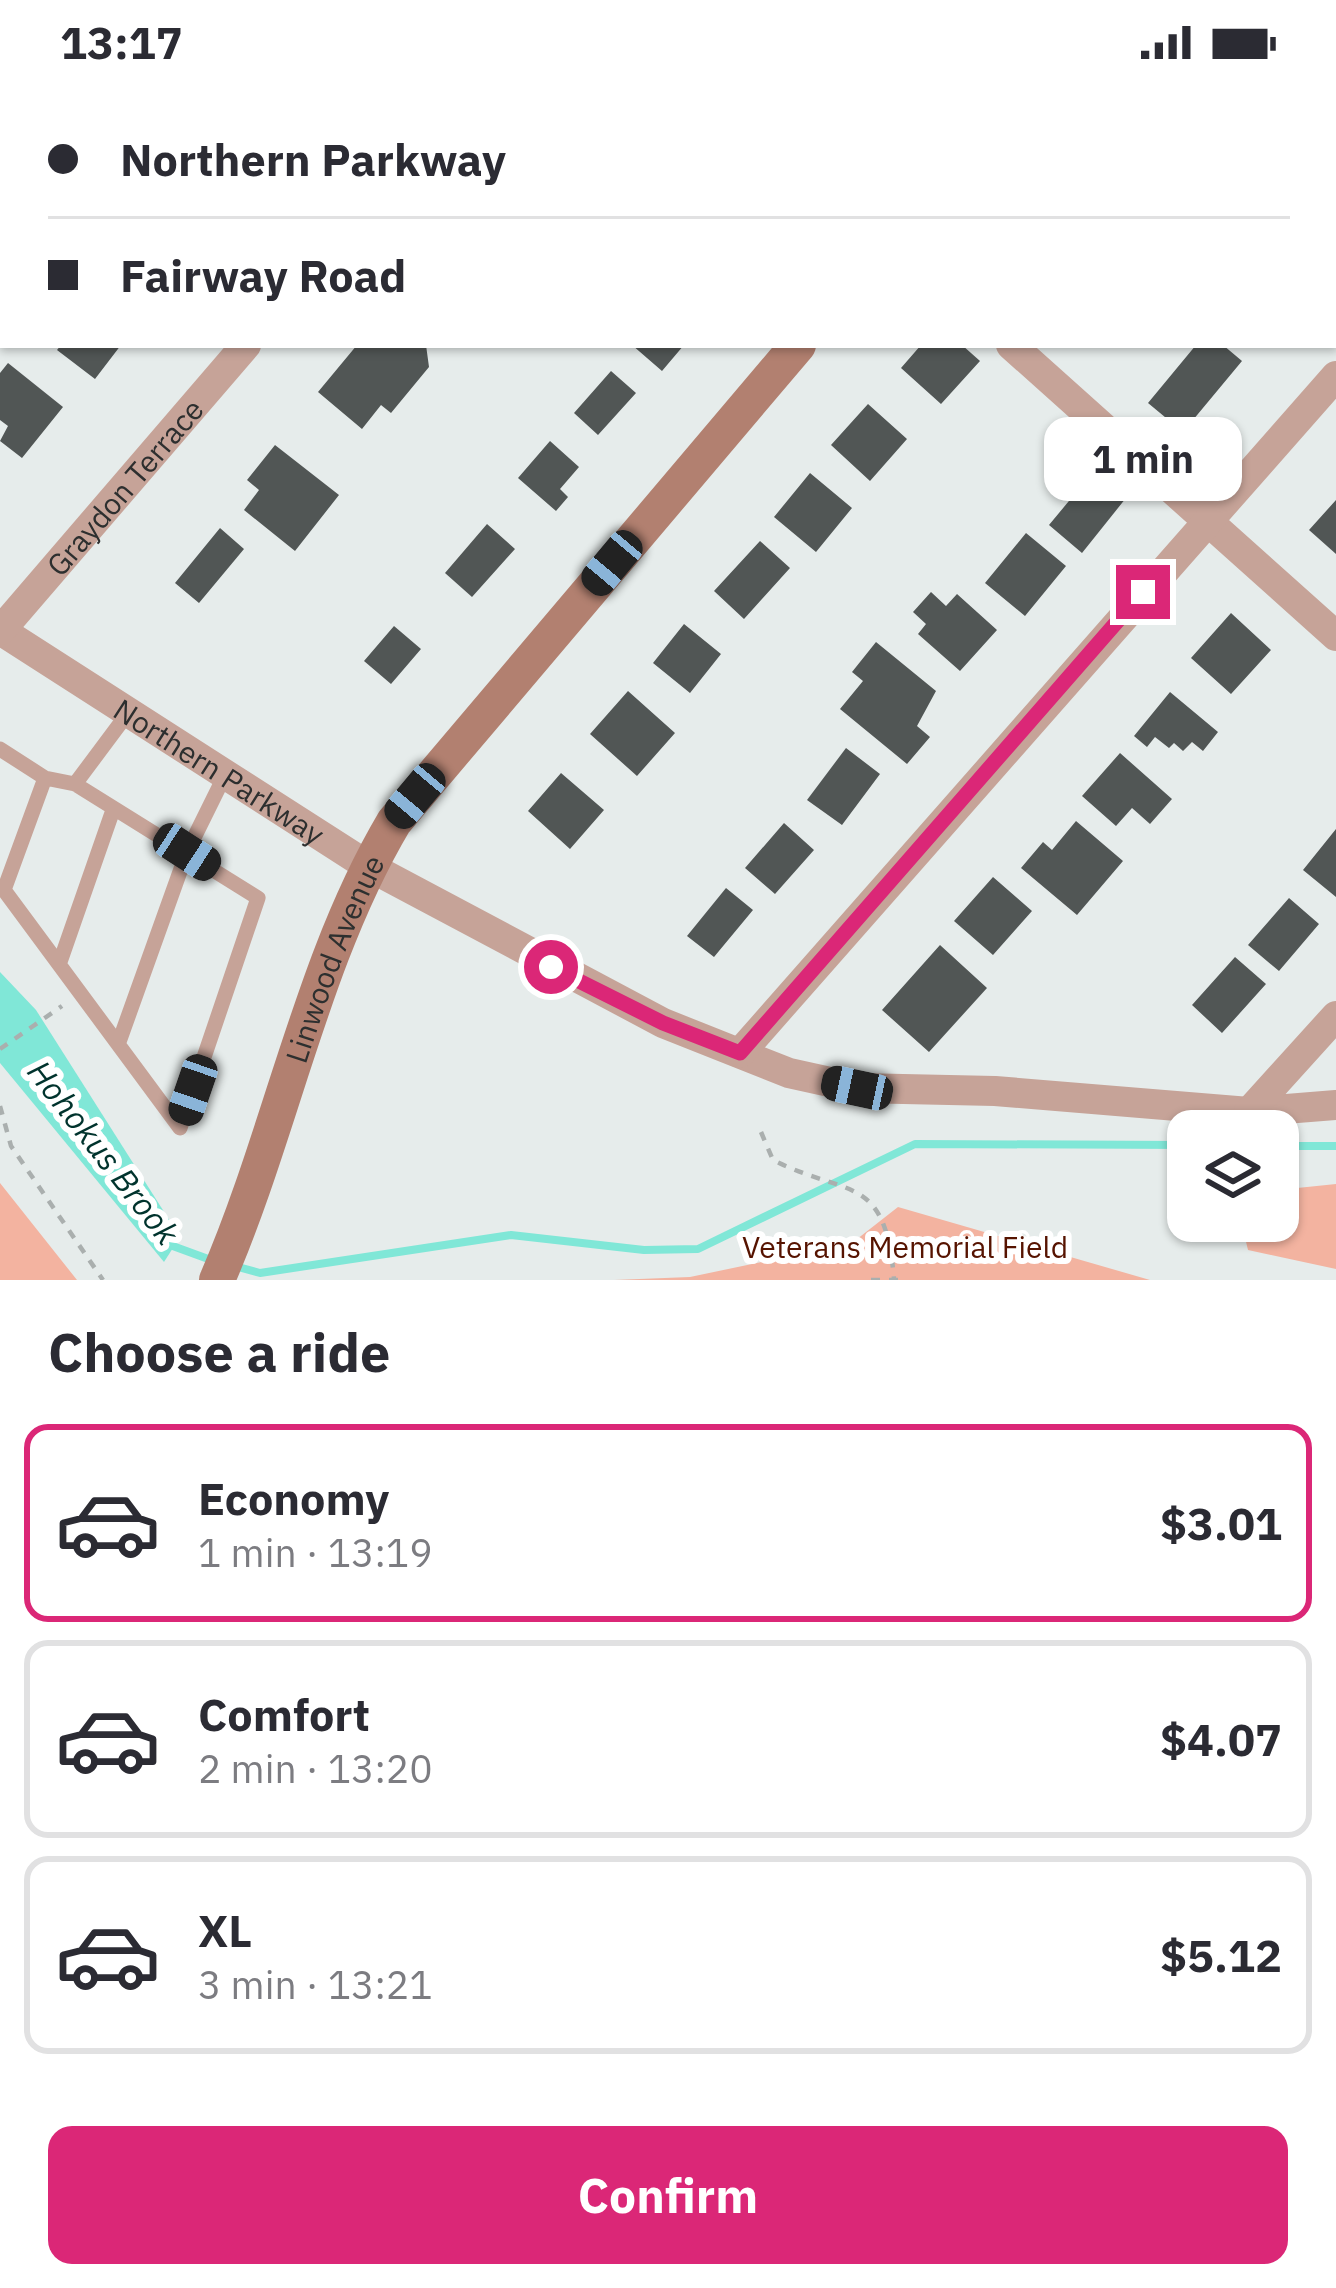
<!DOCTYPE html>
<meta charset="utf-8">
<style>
body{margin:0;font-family:"IBM Plex Sans",sans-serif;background:#f7f7f7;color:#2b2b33;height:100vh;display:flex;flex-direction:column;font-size:45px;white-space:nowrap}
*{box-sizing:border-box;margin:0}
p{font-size:39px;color:#7c7c81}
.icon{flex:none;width:66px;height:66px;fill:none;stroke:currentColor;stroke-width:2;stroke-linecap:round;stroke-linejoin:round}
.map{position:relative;height:1196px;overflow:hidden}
.drawer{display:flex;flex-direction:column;background:#fff;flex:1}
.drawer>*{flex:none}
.banner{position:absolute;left:0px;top:0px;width:1338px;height:264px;box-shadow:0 3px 9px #0004;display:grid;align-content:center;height:264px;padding:0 48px;background:#fff}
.controls{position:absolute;left:1167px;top:1026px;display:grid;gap:24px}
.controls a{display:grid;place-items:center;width:132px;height:132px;border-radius:24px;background:#fff;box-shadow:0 3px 9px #0004;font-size:60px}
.end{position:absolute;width:54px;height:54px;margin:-27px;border:15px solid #db2777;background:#fff;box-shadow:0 0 0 6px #fff}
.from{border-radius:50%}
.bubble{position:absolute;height:84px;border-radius:24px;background:#fff;box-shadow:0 3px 9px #0004;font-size:39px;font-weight:700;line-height:84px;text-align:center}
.car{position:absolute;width:36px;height:72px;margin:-36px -18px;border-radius:15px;box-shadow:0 0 9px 3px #0007;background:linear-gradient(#222 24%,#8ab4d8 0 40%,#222 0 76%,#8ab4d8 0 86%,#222 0)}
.banner b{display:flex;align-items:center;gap:42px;height:114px;font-size:45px}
.banner b+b{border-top:3px solid #e1e1e2}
.banner i{width:30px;height:30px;background:#2b2b33}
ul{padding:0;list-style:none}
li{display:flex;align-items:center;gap:36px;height:198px;margin:0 24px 18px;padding:0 24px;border:6px solid #e1e1e2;border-radius:24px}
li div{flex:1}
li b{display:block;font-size:45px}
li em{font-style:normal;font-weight:700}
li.on{border-color:#db2777}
li>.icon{width:108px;height:108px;stroke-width:1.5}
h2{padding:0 48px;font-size:54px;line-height:144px}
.cta{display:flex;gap:24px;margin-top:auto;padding:24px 48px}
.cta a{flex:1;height:138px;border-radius:24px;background:#db2777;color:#fff;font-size:48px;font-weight:700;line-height:138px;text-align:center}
.status{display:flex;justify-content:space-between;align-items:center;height:84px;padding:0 60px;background:#fff;direction:ltr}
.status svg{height:33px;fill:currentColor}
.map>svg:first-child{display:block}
.green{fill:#f3b3a0}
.water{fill:#80e7d7}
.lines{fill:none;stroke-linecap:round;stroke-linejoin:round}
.stream{stroke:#80e7d7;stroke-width:8}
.building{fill:#515655}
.path{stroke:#aaafae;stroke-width:4.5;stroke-dasharray:9 9;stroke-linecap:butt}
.lane{stroke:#c6a398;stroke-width:15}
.street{stroke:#c6a398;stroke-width:30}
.secondary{stroke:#b28070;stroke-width:36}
.route{stroke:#db2777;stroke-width:15}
.labels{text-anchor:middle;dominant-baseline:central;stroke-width:12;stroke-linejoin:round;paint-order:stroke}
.street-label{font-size:30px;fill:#2d2f2f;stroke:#fff}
.park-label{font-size:30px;fill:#561300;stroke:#fff}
.water-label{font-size:33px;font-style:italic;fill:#00332d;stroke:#fff}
</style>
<div class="status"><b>13:17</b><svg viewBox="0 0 49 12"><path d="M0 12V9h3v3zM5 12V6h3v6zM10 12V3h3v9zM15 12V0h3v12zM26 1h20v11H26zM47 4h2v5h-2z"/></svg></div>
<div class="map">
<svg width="1336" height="1196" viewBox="0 0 1336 1196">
<rect width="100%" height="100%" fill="#e6eceb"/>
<!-- green -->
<path class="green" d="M0,1099L77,1196H0Z
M1336,1100V1185L1248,1166L1241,1137H1278V1106Z
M898,1123L1150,1196H614L690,1193L852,1159Z"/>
<!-- water -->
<path class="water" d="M0,888L36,926L180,1153L164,1178L0,979Z"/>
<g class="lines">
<!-- stream -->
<path class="stream" d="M1278,1062H1336
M170,1161L211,1176
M231,1181L260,1189L511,1151L644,1166L698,1165L915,1060L1188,1061"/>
</g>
<!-- building -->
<path class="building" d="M61,261H121L95,295L57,266Z
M357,261H426L429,283L391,329L381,321L362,345L318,308Z
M632,261H684L662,287Z
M921,261H962L980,277L941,320L901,284Z
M1196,261H1223L1242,277L1183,348L1148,319Z
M8,279L63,323L22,374L0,357L8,342L0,336V289Z
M611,287L636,309L598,351L574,329Z
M868,320L907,355L870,397L831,361Z
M550,357L579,383L560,405L568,413L556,427L518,394Z
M275,361L339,411L295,467L244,426L259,406L247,396Z
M1098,382L1130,409L1082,469L1049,441Z
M810,389L852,424L816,468L774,433Z
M1336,416V470L1309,446Z
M487,440L515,465L472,513L445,489Z
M220,444L244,465L199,519L175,499Z
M1026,449L1066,482L1025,532L985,499Z
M760,457L790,484L744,535L714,507Z
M931,508L946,522L957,510L997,546L960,587L918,550L926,540L913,528Z
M1231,529L1271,566L1231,610L1191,574Z
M684,540L721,570L690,609L653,579Z
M394,542L421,565L391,600L364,577Z
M876,558L936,607L917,642L930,653L907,680L840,625L863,597L852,588Z
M628,607L675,649L637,692L590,650Z
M1170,608L1218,648L1203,667L1192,658L1183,667L1174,659L1169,664L1155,653L1147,663L1134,652Z
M846,664L880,690L842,741L807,716Z
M1120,669L1172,715L1150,740L1132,724L1116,742L1082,712Z
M561,689L604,726L570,765L528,727Z
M1076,737L1123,777L1077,831L1021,784L1043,758L1052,766Z
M784,739L814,766L775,810L745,784Z
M1336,745V813L1303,786Z
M993,793L1032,827L993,871L954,837Z
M726,804L753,826L714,873L687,852Z
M1289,814L1319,840L1279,887L1248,861Z
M940,861L987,904L929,968L882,926Z
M1235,873L1266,900L1222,949L1192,921Z"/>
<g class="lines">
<!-- path -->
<path class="path" d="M0,965L62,922
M0,1022L11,1062L103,1196
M761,1048L773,1076C848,1114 885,1088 894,1195
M871,1196H901"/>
<!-- lane -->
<path class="lane" d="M0,665L45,694L75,700L258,814L180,1044L4,806L45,694
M75,700L128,629
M60,878L113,726
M119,958L187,768L226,689"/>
<!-- street -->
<g class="street">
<path d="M317,0L321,3"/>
<path d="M465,3L468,0"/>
<path d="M1011,261L1336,552"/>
<path id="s1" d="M0,546L368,782L663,939L789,989L857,1004L995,1007L1249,1028L1336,1021"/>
<path id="s2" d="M1,546L246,261"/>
<path d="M740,969L1336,292"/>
<path d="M1249,1028L1336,932"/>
</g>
<!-- secondary -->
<g class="secondary">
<path d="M1020,3L1023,0"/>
<path id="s3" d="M217,1196C282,1046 311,878 394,738L798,261"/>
</g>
</g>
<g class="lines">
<!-- route -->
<path class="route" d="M551,883L663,939L740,969L1143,508"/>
</g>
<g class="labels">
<!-- street labels -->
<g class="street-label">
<text stroke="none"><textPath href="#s2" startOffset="189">Graydon Terrace</textPath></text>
<text stroke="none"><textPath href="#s1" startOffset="261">Northern Parkway</textPath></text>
<text stroke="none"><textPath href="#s3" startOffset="342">Linwood Avenue</textPath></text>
</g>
<!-- park labels -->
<g class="park-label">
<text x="905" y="1162">Veterans Memorial Field</text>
</g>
<!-- water labels -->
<g class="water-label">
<text transform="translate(104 1068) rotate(52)">Hohokus Brook</text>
</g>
</g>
</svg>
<div class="controls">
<a><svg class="icon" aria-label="layers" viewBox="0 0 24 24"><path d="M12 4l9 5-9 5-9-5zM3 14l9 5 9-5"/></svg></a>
</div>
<i class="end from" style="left:551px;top:883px"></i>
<i class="end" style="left:1143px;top:508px"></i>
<div class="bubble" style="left:1044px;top:333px;width:198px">1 min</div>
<i class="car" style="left:612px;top:479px;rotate:220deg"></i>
<i class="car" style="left:415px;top:712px;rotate:220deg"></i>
<i class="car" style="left:187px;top:768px;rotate:123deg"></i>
<i class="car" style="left:857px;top:1004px;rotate:282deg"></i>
<i class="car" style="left:193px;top:1006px;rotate:199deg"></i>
<div class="banner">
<b><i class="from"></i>Northern Parkway</b>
<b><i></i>Fairway Road</b>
</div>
</div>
<section class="drawer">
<h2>Choose a ride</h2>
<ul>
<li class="on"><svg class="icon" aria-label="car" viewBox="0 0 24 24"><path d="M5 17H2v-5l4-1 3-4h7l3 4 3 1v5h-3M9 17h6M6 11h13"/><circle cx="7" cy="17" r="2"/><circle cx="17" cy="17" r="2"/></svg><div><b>Economy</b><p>1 min · 13:19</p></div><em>$3.01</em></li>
<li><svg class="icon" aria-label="car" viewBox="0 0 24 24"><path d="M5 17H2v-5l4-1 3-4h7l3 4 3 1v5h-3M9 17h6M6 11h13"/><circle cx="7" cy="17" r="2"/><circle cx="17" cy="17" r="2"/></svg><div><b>Comfort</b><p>2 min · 13:20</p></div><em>$4.07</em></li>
<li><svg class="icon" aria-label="car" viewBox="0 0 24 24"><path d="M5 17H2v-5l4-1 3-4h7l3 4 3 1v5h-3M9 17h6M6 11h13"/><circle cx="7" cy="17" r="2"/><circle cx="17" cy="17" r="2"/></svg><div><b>XL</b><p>3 min · 13:21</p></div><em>$5.12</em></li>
</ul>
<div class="cta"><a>Confirm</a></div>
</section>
